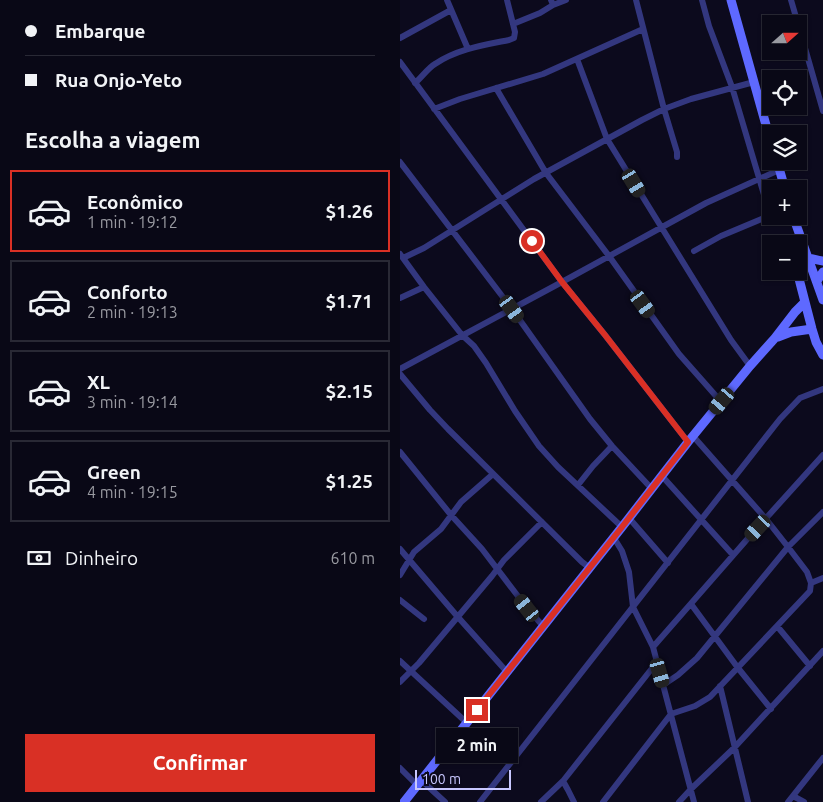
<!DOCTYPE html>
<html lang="pt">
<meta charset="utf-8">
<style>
body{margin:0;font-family:Ubuntu,sans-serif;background:#12111f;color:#f1f3f6;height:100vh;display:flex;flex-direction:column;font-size:19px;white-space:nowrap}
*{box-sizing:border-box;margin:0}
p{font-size:16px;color:#999aa1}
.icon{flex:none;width:28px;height:28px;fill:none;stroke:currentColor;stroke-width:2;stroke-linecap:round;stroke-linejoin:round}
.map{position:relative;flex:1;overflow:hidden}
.drawer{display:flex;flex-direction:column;background:#090816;width:400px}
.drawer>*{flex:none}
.guide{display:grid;align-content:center;height:110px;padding:0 25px;background:#090816}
.needle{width:32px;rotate:69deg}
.tools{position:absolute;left:362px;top:15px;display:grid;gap:10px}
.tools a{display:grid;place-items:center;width:45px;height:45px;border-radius:0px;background:#090816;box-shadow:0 1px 4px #0004,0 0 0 1px #292935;font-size:25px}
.scale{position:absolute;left:15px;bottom:12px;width:96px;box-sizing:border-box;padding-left:5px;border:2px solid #c8c7ff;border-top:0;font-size:14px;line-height:18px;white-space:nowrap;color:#c8c7ff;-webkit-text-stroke:4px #0c0a1d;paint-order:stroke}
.end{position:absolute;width:22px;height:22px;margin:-11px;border:6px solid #d93025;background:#fff;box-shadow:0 0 0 2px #fff}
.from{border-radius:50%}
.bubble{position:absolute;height:35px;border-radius:0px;background:#090816;box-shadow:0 1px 4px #0004,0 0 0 1px #292935;font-size:16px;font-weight:700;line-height:35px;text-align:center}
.car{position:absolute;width:15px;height:30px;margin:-15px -8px;border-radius:6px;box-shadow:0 0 4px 1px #0007;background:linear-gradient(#222 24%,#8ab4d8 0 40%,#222 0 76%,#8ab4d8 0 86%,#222 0)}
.guide b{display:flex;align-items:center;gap:18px;height:48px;font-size:19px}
.guide b+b{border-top:1px solid #292935}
.guide i{width:12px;height:12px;background:#f1f3f6}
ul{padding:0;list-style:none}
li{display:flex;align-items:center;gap:15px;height:82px;margin:0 10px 8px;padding:0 15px;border:2px solid #292935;border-radius:0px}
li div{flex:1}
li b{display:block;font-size:19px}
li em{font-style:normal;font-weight:700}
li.on{border-color:#d93025}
li>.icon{width:45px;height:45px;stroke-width:1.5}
h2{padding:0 25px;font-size:22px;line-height:60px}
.pay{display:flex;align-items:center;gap:12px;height:55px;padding:0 25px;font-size:19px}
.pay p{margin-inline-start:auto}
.cta{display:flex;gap:10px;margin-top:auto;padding:10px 25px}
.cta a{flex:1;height:58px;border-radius:0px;background:#d93025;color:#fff;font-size:20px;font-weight:700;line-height:58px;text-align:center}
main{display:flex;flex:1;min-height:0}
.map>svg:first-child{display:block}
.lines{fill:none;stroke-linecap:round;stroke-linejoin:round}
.street{stroke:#33377f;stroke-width:6}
.secondary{stroke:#5e69ff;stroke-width:9}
.route{stroke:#d93025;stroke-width:6}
</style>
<main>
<section class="drawer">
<div class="guide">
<b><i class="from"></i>Embarque</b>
<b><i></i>Rua Onjo-Yeto</b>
</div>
<h2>Escolha a viagem</h2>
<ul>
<li class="on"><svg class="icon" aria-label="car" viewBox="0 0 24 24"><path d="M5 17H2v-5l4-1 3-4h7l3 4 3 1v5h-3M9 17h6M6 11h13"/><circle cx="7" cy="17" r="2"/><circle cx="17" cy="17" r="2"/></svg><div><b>Econômico</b><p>1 min · 19:12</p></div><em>$1.26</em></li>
<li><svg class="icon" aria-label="car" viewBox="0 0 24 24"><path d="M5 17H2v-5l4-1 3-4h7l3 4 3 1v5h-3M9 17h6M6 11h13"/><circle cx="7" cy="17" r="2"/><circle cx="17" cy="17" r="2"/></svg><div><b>Conforto</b><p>2 min · 19:13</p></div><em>$1.71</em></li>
<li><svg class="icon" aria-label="car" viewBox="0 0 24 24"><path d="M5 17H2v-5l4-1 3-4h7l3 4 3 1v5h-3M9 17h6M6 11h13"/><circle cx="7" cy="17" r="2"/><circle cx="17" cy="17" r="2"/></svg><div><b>XL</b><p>3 min · 19:14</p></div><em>$2.15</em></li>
<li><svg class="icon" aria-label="car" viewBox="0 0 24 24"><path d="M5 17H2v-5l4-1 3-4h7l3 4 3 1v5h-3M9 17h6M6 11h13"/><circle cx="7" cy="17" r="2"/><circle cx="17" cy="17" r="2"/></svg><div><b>Green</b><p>4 min · 19:15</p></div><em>$1.25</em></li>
</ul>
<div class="pay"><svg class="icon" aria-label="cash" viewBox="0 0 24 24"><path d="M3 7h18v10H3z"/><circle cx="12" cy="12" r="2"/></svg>Dinheiro<p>610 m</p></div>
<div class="cta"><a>Confirmar</a></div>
</section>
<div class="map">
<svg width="423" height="802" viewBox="0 0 423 802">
<rect width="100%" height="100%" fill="#0c0a1d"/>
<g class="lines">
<!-- street -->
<path class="street" d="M47,0L68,49
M151,0L153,5L166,0
M236,0L264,109L277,152V157
M302,0L309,26L332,87L370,215
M391,0L398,24
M113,24L140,13L153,5
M399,27L423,111
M0,38L51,10
M177,59L207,139L331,340L350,366
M0,62L162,282L205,335L288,442
M15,83C21,78 29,67 35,64C57,49 84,45 109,40L114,38L115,32L107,0
M96,88L146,173L209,256L279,354L316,396L322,401
M34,109L60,99L143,74L243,29
M0,162L112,309L190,419L212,446L252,489
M294,251L321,236L371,215
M0,254L24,287L62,335L74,346L86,363L115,411L139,446L158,467L222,527
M3,258L24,248L134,179L242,120L264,109L291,99L354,82
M0,298L24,287
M0,369L162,282L306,203L379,170
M0,374L30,410L48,429L182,562L190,568
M0,452L51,515L82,549L127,608L143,626
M262,476L333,555
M178,485L193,466L212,446
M229,518L268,563
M214,538L222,551L229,572L233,607L253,647L294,802
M0,549L57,616L107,672
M0,575L14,552L41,529L61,502L93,474
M411,583L423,578
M0,600L24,619
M291,604L338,668L371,709
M377,626L410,666
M253,647L350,536L423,455
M0,661L67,723
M0,682L19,663L92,576L104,560L142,522
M263,685L278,675L297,658L388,547L423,512
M320,686L348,802
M0,768L17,785
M21,780L45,802
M163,781L168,790L174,802
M393,796L404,802
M80,802L380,419L400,398L423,389
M141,802L163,781L257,662
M203,802L271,714L295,706L310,697L410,591L411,583L407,572L388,547L366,519L293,436
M279,802L291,789L334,748L423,651
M388,802L423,758"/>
<!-- secondary -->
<path class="secondary" d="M331,0L371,143
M377,161L385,189
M393,216L423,300
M399,259C407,256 414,260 423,261
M397,271L412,329L416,342L423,355
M417,281L423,272
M378,337L391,332L412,329
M4,802L222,527L288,442L350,366L375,338L395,312L405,302"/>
</g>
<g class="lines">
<!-- route -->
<path class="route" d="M77,710L222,527L288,442L205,335L162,282L132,241"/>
</g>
</svg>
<div class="tools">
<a><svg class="needle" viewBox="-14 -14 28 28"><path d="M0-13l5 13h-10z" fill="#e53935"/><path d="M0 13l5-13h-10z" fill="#999aa1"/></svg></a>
<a><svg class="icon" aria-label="locate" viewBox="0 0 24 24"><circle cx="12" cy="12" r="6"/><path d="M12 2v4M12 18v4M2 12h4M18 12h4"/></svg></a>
<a><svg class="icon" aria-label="layers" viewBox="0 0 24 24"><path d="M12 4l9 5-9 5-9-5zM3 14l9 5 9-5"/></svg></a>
<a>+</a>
<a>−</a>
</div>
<div class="scale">100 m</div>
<i class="end from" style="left:132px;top:241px"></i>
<i class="end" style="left:77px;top:710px"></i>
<div class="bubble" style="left:36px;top:728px;width:82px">2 min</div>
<i class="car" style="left:234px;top:183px;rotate:149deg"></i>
<i class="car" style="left:243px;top:304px;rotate:144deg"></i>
<i class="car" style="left:112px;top:309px;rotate:144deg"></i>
<i class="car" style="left:322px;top:401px;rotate:220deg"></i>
<i class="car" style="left:358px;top:528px;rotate:223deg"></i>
<i class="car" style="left:127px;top:608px;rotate:322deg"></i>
<i class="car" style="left:260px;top:673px;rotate:164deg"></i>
</div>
</main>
